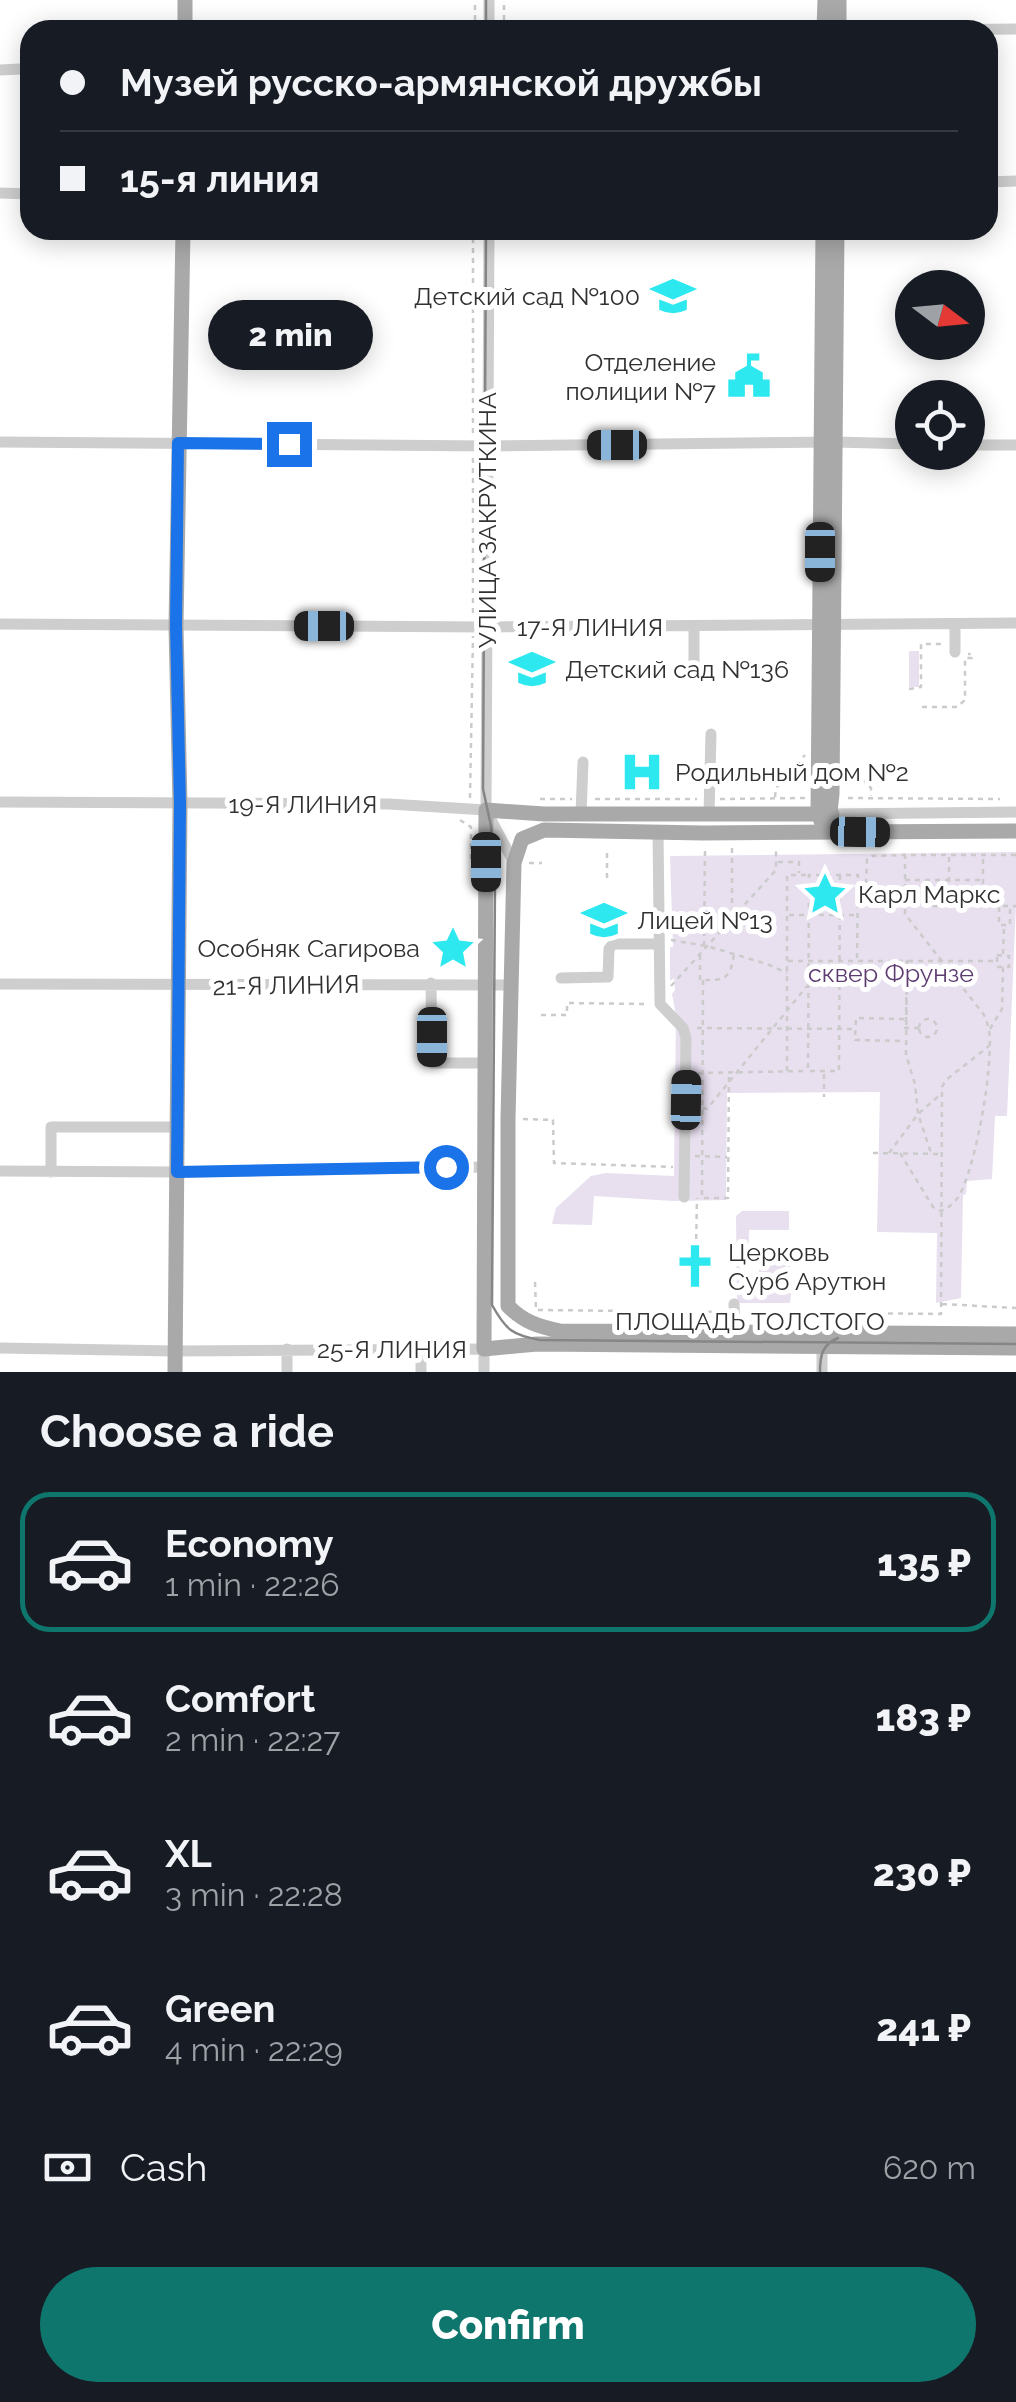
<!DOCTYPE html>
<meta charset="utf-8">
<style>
body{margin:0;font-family:Raleway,sans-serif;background:#242831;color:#f1f3f6;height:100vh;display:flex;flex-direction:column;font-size:38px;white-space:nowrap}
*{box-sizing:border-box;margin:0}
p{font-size:32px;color:#9ea1a6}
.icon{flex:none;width:55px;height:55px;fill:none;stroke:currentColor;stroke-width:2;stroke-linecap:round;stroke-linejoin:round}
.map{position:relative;height:1372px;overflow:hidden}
.panel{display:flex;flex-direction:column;background:#171b24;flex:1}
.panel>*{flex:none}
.banner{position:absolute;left:20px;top:20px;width:978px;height:220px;border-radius:30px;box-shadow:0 5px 25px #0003;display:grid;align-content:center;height:220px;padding:0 40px;background:#171b24}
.needle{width:65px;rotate:106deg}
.controls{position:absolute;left:895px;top:270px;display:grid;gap:20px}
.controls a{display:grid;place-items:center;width:90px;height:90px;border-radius:50%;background:#171b24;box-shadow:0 5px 25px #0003;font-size:50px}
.end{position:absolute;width:45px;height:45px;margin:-22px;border:12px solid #1a73e8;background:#fff;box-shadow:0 0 0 5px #fff}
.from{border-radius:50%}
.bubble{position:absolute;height:70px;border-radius:35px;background:#171b24;box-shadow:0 5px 25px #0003;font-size:32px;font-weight:800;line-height:70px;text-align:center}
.car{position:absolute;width:30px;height:60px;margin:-30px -15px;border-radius:12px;box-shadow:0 0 8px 2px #0007;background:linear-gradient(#222 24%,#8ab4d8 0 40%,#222 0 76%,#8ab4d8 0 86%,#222 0)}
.banner b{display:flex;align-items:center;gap:35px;height:95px;font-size:38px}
.banner b+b{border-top:2px solid #363941}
.banner i{width:25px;height:25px;background:#f1f3f6}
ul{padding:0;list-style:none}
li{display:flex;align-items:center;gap:30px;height:140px;margin:0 20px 15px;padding:0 20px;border:5px solid transparent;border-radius:30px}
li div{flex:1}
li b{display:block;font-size:38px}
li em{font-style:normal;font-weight:800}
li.on{border-color:#0f766e}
li>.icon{width:90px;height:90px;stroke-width:1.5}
h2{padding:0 40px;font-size:45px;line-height:120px}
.pay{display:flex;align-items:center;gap:25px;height:110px;padding:0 40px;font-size:38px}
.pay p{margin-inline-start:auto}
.cta{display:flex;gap:20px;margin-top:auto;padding:20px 40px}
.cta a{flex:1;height:115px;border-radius:60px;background:#0f766e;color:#fff;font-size:40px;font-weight:800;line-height:115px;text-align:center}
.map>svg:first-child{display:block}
.green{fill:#e8dfef}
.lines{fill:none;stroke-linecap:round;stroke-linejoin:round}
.path{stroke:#cbcbcb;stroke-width:2.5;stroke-dasharray:5 5;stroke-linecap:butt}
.minor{stroke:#cecece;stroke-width:11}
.major{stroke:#a9a9a9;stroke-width:15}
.tram{stroke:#868686;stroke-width:2.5}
.route{stroke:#1a73e8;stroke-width:12}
.labels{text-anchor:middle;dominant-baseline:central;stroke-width:10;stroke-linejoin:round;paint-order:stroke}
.poi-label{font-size:25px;fill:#313131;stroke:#fff;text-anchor:start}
.street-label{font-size:25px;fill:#313131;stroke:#fff}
.park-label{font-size:25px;fill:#5d3b70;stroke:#fff}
</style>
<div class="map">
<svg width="1016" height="1372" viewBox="0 0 1016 1372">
<rect width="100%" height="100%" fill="#fff"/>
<!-- green -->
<path class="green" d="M909,651H919V687H909Z
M1016,852V904L1007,1116H995L992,1179L967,1181L966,1194L963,1195L961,1298L936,1303L937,1233L877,1232L880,1092L727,1093L726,1200L673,1201L594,1196L592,1225L552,1224L556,1208L591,1176L606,1173L674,1176L676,1015L672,994L675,990L674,978L670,981V947H673L670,856Z
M742,1211H789V1230H749L748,1264L741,1270L740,1291L791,1293L790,1303H737L736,1216Z
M759,1250L790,1251V1277H759Z"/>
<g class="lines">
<!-- path -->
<path class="path" d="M475,30V0
M504,30V0
M473,433V230
M473,613V456
M909,689L921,687V644H945
M922,707H957L965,700V658H972V654H968
M848,765L871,788V796
M775,797L776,788L805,755
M470,798L473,636
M848,798L1000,799
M540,799H572
M595,799H697
M720,799L804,798L805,795
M460,820L471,827V862
M732,848V916
M1016,855H905V906H1016
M949,857V904
M778,862H799V873
M529,863H542
M840,875L839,1071H808L809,875H858L857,961
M607,878V848
M905,880H983
M858,893H904
M870,893L866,882L867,859L872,856L905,855
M983,904V857
M999,907V925H1010V908
M789,915H856
M671,940L707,946L767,964L787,973
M704,946L705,849
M1003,954L1004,927
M700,955V980C724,980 730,981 734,954
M997,955L1009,956V967H997Z
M788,961H997
M703,980L702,1198H728L729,1072
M671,986L776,870V848
M541,1015H567V1003L648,1004
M919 1028a9 9 0 1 1 18 0a9 9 0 1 1-18 0Z
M904,1019L856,1018L855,1040L905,1041
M697,1028L855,1029
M919,1028H905L906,1019L907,961L906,1055L915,1084L918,1114L931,1153
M990,1029L1002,1009L1003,967
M787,1071V875H809
M698,1073L808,1071
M824,1074V1097
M703,1108L707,1109L807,986
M523,1119L553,1120L554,1163L673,1167
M873,1153L941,1154
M889,1153L918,1114L941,1094
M900,1153L933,1207L941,1211C949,1208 954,1203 959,1196C976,1166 994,1064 989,1030C988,1025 986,1020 984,1015L905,914V906
M695,1156L727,1157
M696,1249L697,1198
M535,1282L536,1310
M942,1304L1016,1308
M538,1310L725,1312
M748,1312L941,1314L942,1087L946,1080L989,1046"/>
<!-- minor -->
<path class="minor" d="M489,30V0
M925,30L1016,29
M0,70L20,69
M988,182L1016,181
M0,193L30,194
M0,442L487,446L835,442L912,444
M968,445H1016
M0,624L486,627L1016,623
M694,627V666
M955,652V624
M0,802L389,804L486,810
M486,810L489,230
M486,810L514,863
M581,814L583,762
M709,814L711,734
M832,814L1016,812
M658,831L660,1004L683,1028L686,1038L684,1197
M561,978L608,977L609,949L613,944H659
M431,983L432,1063H485
M0,984L512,985
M0,1171L177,1172L485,1167
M51,1172V1127H177
M734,1304L735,1331
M0,1348L175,1351L484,1349V1372
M287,1372V1349
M421,1372V1349
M822,1372V1347"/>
<!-- major -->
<path class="major" d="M185,30V0
M824,30L825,0
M839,30V0
M829,821L832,794L837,230
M822,823L818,814L823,230
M508,1306V1119L514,863L522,839L544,830L703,833L1016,831
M508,1306C524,1322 537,1326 560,1331L1016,1334
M484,1349L486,810L544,814H832
M484,1349L537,1344L1016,1348
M175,1372L180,804L176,626L183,230"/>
<!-- tram -->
<path class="tram" d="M486,30V0
M486,230L483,789L491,826L495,884L492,1305C506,1330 512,1335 540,1340L1016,1344
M820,1372C820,1355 822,1345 838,1338"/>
</g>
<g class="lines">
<!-- route -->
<path class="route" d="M289,444L178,443L176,626L180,804L177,1172L446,1167"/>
</g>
<!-- icons -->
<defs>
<g id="school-bare" transform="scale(3.45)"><path d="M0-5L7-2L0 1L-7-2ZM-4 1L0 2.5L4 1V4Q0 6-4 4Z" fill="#2de8ef" stroke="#fff" stroke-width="2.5" paint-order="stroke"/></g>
<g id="civic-bare" transform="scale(3.45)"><path d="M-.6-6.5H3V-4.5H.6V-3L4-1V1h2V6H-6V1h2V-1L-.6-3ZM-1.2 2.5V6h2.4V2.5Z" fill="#2de8ef" stroke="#fff" stroke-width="2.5" paint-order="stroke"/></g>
<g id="hospital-bare" transform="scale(3.45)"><path d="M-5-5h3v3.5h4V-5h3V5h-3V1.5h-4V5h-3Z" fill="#2de8ef" stroke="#fff" stroke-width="2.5" paint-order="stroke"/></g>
<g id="sight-bare" transform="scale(3.45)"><path d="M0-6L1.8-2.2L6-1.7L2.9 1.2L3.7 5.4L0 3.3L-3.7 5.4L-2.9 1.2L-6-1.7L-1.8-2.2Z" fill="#2de8ef" stroke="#fff" stroke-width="2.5" paint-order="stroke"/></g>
<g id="church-bare" transform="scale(3.45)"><path d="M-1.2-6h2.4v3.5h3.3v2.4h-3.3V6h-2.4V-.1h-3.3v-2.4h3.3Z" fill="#2de8ef" stroke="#fff" stroke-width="2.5" paint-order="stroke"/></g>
</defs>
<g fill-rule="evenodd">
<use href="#school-bare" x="673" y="296"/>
<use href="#civic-bare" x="749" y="376"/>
<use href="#school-bare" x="532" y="669"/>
<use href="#hospital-bare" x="642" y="772"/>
<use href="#sight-bare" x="825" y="894"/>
<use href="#school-bare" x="604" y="920"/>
<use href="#sight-bare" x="453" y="948"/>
<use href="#church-bare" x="695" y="1266"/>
</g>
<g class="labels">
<!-- poi labels -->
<g class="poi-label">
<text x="640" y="296" text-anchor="end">Детский сад №100</text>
<text x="716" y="362" text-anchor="end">Отделение<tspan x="716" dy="29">полиции №7</tspan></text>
<text x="565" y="669">Детский сад №136</text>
<text x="675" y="772">Родильный дом №2</text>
<text x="858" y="894">Карл Маркс</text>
<text x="637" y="920">Лицей №13</text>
<text x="420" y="948" text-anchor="end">Особняк Сагирова</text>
<text x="728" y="1252">Церковь<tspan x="728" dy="29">Сурб Арутюн</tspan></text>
</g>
<!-- street labels -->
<g class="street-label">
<text transform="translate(487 520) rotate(-90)">УЛИЦА ЗАКРУТКИНА</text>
<text x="590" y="627">17-Я ЛИНИЯ</text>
<text x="303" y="804">19-Я ЛИНИЯ</text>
<text transform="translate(286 985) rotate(-1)">21-Я ЛИНИЯ</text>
<text x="750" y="1321">ПЛОЩАДЬ ТОЛСТОГО</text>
<text x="392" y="1349">25-Я ЛИНИЯ</text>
</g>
<!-- park labels -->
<g class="park-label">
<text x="891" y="973">сквер Фрунзе</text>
</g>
</g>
</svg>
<div class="controls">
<a><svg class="needle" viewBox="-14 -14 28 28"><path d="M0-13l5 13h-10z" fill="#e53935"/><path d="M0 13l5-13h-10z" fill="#9ea1a6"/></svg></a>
<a><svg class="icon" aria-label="locate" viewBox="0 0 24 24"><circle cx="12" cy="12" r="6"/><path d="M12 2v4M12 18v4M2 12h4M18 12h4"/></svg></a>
</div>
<i class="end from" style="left:446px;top:1167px"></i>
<i class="end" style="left:289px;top:444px"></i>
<div class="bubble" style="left:208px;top:300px;width:165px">2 min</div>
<i class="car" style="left:617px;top:445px;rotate:270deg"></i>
<i class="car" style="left:820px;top:552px;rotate:180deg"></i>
<i class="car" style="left:324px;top:626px;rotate:270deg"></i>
<i class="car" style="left:860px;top:832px;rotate:91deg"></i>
<i class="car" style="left:486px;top:862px;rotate:180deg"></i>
<i class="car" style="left:432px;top:1037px;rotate:180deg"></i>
<i class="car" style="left:686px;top:1100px;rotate:1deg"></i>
<div class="banner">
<b><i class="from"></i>Музей русско-армянской дружбы</b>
<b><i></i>15-я линия</b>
</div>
</div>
<section class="panel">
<h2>Choose a ride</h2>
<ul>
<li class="on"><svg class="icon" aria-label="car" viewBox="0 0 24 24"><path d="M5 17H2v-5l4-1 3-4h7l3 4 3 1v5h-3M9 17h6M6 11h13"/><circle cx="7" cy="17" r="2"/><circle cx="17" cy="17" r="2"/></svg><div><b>Economy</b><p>1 min · 22:26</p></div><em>135 ₽</em></li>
<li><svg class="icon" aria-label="car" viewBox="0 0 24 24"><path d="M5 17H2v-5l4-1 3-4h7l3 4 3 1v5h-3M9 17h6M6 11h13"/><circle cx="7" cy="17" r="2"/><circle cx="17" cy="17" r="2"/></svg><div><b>Comfort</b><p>2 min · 22:27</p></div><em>183 ₽</em></li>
<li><svg class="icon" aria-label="car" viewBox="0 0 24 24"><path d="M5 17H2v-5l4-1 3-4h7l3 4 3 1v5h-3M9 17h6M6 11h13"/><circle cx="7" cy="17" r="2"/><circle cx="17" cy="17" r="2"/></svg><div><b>XL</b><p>3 min · 22:28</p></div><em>230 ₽</em></li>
<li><svg class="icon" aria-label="car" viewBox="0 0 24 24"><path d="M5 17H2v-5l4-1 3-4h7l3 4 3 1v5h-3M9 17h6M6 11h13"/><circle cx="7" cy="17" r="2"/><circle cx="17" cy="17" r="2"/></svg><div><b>Green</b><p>4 min · 22:29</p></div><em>241 ₽</em></li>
</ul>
<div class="pay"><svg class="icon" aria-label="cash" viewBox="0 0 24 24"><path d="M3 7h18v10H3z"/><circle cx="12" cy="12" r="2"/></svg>Cash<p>620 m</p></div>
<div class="cta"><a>Confirm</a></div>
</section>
